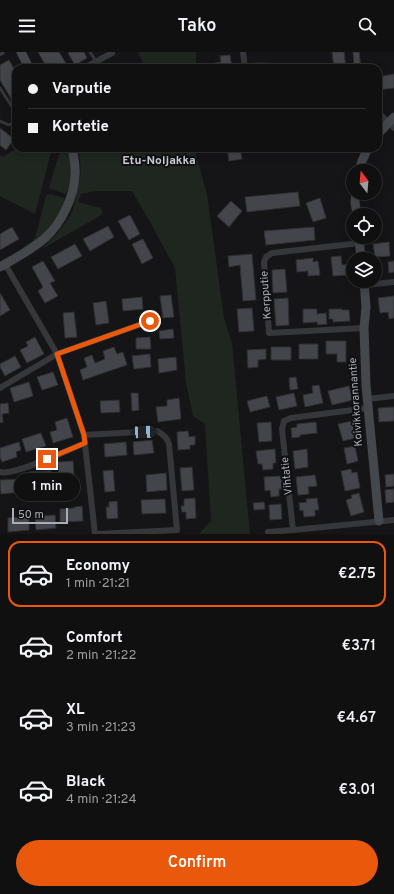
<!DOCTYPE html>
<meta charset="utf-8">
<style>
body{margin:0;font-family:Overpass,sans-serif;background:#19191a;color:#f1f3f6;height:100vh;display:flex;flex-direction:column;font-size:15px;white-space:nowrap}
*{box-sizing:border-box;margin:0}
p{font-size:13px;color:#9c9d9f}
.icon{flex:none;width:22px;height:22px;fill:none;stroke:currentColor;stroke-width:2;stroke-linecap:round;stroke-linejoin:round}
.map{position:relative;height:482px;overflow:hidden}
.sheet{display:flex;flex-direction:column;background:#101011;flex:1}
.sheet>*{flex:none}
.top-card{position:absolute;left:12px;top:12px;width:370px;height:88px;border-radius:12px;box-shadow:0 2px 10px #0003,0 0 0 1px #303031;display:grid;align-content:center;height:88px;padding:0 16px;background:#101011}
.needle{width:26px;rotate:344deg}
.controls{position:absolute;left:346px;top:112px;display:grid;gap:8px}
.controls a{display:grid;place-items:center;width:36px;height:36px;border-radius:50%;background:#101011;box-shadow:0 2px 10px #0003,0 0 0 1px #303031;font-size:20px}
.scale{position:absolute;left:12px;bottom:10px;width:56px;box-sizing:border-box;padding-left:4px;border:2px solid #a8adb6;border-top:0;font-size:11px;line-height:14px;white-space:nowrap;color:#a8adb6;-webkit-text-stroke:3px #101012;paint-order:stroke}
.end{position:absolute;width:18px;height:18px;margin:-9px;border:5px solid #ea580c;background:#fff;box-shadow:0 0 0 2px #fff}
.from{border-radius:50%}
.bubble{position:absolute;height:28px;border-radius:14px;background:#101011;box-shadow:0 2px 10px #0003,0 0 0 1px #303031;font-size:13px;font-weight:600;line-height:28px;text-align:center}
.car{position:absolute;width:12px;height:24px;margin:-12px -6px;border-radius:5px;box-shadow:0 0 3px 1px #0007;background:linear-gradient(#222 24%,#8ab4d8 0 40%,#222 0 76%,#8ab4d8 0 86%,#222 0)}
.top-card b{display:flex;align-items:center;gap:14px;height:38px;font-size:15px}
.top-card b+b{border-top:1px solid #303031}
.top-card i{width:10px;height:10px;background:#f1f3f6}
ul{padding:7px 0 0;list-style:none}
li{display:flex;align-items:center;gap:12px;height:66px;margin:0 8px 6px;padding:0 8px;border:2px solid transparent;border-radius:12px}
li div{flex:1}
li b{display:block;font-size:15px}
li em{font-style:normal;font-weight:600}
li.current{border-color:#ea580c}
li>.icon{width:36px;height:36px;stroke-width:1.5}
.cta{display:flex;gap:8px;margin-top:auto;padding:8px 16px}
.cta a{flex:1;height:46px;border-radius:24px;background:#ea580c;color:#fff;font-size:16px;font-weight:600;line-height:46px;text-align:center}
header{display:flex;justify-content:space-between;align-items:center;height:52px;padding:0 16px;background:#101011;font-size:18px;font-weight:600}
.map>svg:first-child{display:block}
.green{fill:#1f2620}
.building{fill:#44454a;stroke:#2f2f33}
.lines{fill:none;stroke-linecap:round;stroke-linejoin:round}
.lane{stroke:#36373b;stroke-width:3}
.street{stroke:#36373b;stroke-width:6}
.secondary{stroke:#44474b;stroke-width:9}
.route{stroke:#ea580c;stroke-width:5}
.labels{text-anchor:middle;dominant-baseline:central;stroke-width:4;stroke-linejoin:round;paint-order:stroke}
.street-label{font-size:11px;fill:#a8adb6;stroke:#101012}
.neighbourhood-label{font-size:12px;font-weight:bold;fill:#c8ccd2;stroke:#101012}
</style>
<header><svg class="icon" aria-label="menu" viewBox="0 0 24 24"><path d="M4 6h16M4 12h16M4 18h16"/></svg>Tako<svg class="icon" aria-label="search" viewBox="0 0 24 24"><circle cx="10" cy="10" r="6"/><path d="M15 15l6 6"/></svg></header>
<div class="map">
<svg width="394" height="482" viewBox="0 0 394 482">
<rect width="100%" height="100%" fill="#151517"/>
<!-- green -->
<path class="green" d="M138,0H196V16H145Z
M18,96H52L35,162L0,144V103L2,105Z
M61,96H68L71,107L72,126L66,142L51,137L49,135Z
M85,96H196V103L207,142L224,266L232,291L250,482H199L211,469L205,372L193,364L186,331L175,216L149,168L132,139H95L81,142L78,150L101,156L102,159V162L98,165L40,198C53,186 66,174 73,157C75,152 76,145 77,139C81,126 82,113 78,99L81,98L82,102Z
M50,142L65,146L62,157L59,162L43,184L18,200C23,194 30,192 35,186L46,144Z"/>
<!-- building -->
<path class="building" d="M38,0H59L69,16H47Z
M70,0H84L87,6L75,13L68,1Z
M332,0H344L346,16H334Z
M353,0H359L361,16H354Z
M230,3L232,16H216L215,11L221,10L220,4Z
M9,8L16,20V55L0,28V13Z
M253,11H268V16H254Z
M394,22V36L378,38V25Z
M0,76L14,87L6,98L0,93Z
M227,96H240L242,107L229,109Z
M298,140L300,154L247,160L245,145Z
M320,146L326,166L313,170L306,151Z
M231,149L242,159L229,175L217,164Z
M130,163L140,182L129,188L118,169Z
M108,174L114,185L90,199L83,187Z
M12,175L19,187L0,198V182Z
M314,175L315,188L266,193L264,179Z
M143,187L153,206L142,212L132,192Z
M389,190L390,204L375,205L373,192Z
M75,192L82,204L58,217L51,205Z
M252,202L256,248L243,249L240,213L229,215L228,204Z
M341,204L342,213L349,212V223L333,224L331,205Z
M313,206V210L318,209L320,223L308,224V219L297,220L296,208Z
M43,209L55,229L50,231L58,244L45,251L38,239L43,235L32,215Z
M394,209V220L389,221L388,210Z
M285,217L287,240L273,241L272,218Z
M0,241L10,258L0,264Z
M171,243L174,265L163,266L160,244Z
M394,244V266L389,267L388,260L380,261L378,246Z
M142,245L143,257L123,259L122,247Z
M288,246L289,273L276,274L274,247Z
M106,249L109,271L96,273L93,251Z
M252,256L254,279L239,280L237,257Z
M303,257H317V262L326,261L327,272L318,273L317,270L303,271Z
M329,257H342V258H349L350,269L333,270V267H329Z
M74,260L77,285L65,286L63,261Z
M173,277L174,286L160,287L159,279Z
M35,285L44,302L27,311L20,298L28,294L26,290Z
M150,285L151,297H136V286Z
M326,289H346V310H337V302H326Z
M299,292H318V307H299Z
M114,295L117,302L123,300L127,313L83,328L80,318L87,315L84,306L92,303L95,311L105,307L103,299Z
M271,295H291V308H271Z
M266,297V307L258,308V315L248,316L247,298Z
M150,302L151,315L134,317L132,304Z
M15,304L21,315L5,324L0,315V312Z
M176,305L177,318L159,321L158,307Z
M53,320L58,333L42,338L37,325Z
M296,325L298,337L290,338L289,326Z
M29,330L33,344L14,350L10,336Z
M319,333L323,351L305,355L303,343L313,341L312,334Z
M349,334L353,348L332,353L328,339Z
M131,341H138L139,358L132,359Z
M294,341L297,354L279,358L276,345Z
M267,344L270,355L250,360L247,349Z
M179,346L181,367L158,370L156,355L167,354V348Z
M119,348L120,360L101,361L100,349Z
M8,351L9,361L2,362L3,370L0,371V352Z
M394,355V369L379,370L378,356Z
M67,366L73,385L53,391L50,380L57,378L55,370Z
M352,369L356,386L343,389L338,372Z
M271,370L272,389L259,390L257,371Z
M316,370L317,381L300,383V385L292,386L291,376L297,375V372Z
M188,379L189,385L195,384V393H190V397L178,398L177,380Z
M41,381L46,394L26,400L22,387Z
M152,388L154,401L134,403L133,390Z
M19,390L21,398L16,400L17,405L2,410L0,405V396Z
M126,390L127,403L105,405L104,392Z
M355,394L358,409L347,412L344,396Z
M275,397L276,411H273V417L263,418L262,412H258L256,399Z
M307,397L308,415L295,417L293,399Z
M73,409L74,423L59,424L58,410Z
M192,415L194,438L182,439L180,416Z
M351,417L352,421L357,420L360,436L345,439L341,419Z
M113,418L115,439L105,440L103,419Z
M51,419L52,432L30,434L29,420Z
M166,421L167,438L147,440L146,423Z
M394,422V434L386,435L385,423Z
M315,423L317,434L308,435L309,442L298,443L296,425Z
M281,424L282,437H279V444L271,445L270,438L265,439L264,425Z
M21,427L22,440L1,442L0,428Z
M394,437V450L386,451L385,438Z
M359,441L364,460L351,464L346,448L352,446L351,443Z
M195,446L196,466L186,467V460H182L181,454H184V447Z
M317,446L319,458H315V464L304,465L303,458L300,459L299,451L307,450L306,447Z
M165,447L166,461L142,462L141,448Z
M117,449L118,466L107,467L106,455H109V450Z
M264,450L265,457L254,458L253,451Z
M281,452L282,467L270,468L269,453Z
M82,454L83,469L60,470V457L74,456L75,455Z
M35,461H41V464L55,463L56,476L36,478Z
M29,465V478L8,480V466Z"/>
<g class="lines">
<!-- lane -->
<path class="lane" d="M90,0L100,16
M0,36L16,61
M0,69L9,73L16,69"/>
<!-- street -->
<path class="street" d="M243,0L245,16
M0,1L2,0
M84,16L112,1
M378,60L394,76
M360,191L272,201L266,205L264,210L269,281L364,276
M5,212L57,302L84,383L95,482
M365,233L394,230
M0,336L57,302L150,269
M367,347L394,344
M84,383L157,379C163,382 167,385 169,392L177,478L98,482
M0,420C14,424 69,398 85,391
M293,478L282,377L284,369L291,366L368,356
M268,480L293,478L394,468"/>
<!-- secondary -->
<path class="secondary" d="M21,0L29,16
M378,82L394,65
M359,119L362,109L368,96
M356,141L355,150L357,163
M359,185L361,207
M0,215C15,206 32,198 45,186C61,172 74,145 75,124C76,114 74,105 72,96
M364,229L366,255L364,276L366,333L379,469"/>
</g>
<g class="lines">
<!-- route -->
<path class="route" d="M47,407L85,391L84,383L57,302L150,269"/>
</g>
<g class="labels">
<!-- street labels -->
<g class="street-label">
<text transform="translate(266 243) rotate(-94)">Kerpputie</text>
<text transform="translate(356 350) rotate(-94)">Koivikkorannantie</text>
<text transform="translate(287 424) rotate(-96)">Vihtatie</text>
</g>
<!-- neighbourhood labels -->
<g class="neighbourhood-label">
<text x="159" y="109">Etu-Noljakka</text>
</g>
</g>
</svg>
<div class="controls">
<a><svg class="needle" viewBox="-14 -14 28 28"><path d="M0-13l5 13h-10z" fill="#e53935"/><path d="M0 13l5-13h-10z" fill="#9c9d9f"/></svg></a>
<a><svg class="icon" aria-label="locate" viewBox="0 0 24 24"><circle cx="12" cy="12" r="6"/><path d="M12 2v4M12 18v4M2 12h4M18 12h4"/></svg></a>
<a><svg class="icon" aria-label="layers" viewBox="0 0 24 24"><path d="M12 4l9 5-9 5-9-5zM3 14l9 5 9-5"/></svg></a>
</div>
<div class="scale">50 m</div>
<i class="end from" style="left:150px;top:269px"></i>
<i class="end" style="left:47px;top:407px"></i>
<div class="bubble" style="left:14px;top:421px;width:66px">1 min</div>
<i class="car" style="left:144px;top:380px;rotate:87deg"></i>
<div class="top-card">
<b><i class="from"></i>Varputie</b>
<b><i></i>Kortetie</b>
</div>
</div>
<section class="sheet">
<ul>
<li class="current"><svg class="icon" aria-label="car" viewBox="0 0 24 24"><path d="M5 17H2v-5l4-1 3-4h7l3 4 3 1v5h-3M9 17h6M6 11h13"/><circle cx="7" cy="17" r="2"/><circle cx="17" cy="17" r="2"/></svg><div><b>Economy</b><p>1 min · 21:21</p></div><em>€2.75</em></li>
<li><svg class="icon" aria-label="car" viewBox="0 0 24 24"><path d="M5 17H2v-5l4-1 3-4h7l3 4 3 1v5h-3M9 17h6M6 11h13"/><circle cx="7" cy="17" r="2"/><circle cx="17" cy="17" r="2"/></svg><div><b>Comfort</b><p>2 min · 21:22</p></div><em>€3.71</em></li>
<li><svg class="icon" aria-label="car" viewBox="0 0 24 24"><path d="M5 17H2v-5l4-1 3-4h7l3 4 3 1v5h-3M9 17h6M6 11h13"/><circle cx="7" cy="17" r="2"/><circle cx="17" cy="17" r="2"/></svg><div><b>XL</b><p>3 min · 21:23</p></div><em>€4.67</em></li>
<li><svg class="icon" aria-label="car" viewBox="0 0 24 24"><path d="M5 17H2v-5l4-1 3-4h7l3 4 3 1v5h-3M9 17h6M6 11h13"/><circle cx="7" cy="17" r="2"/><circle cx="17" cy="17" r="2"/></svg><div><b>Black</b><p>4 min · 21:24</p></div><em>€3.01</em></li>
</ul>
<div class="cta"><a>Confirm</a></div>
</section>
